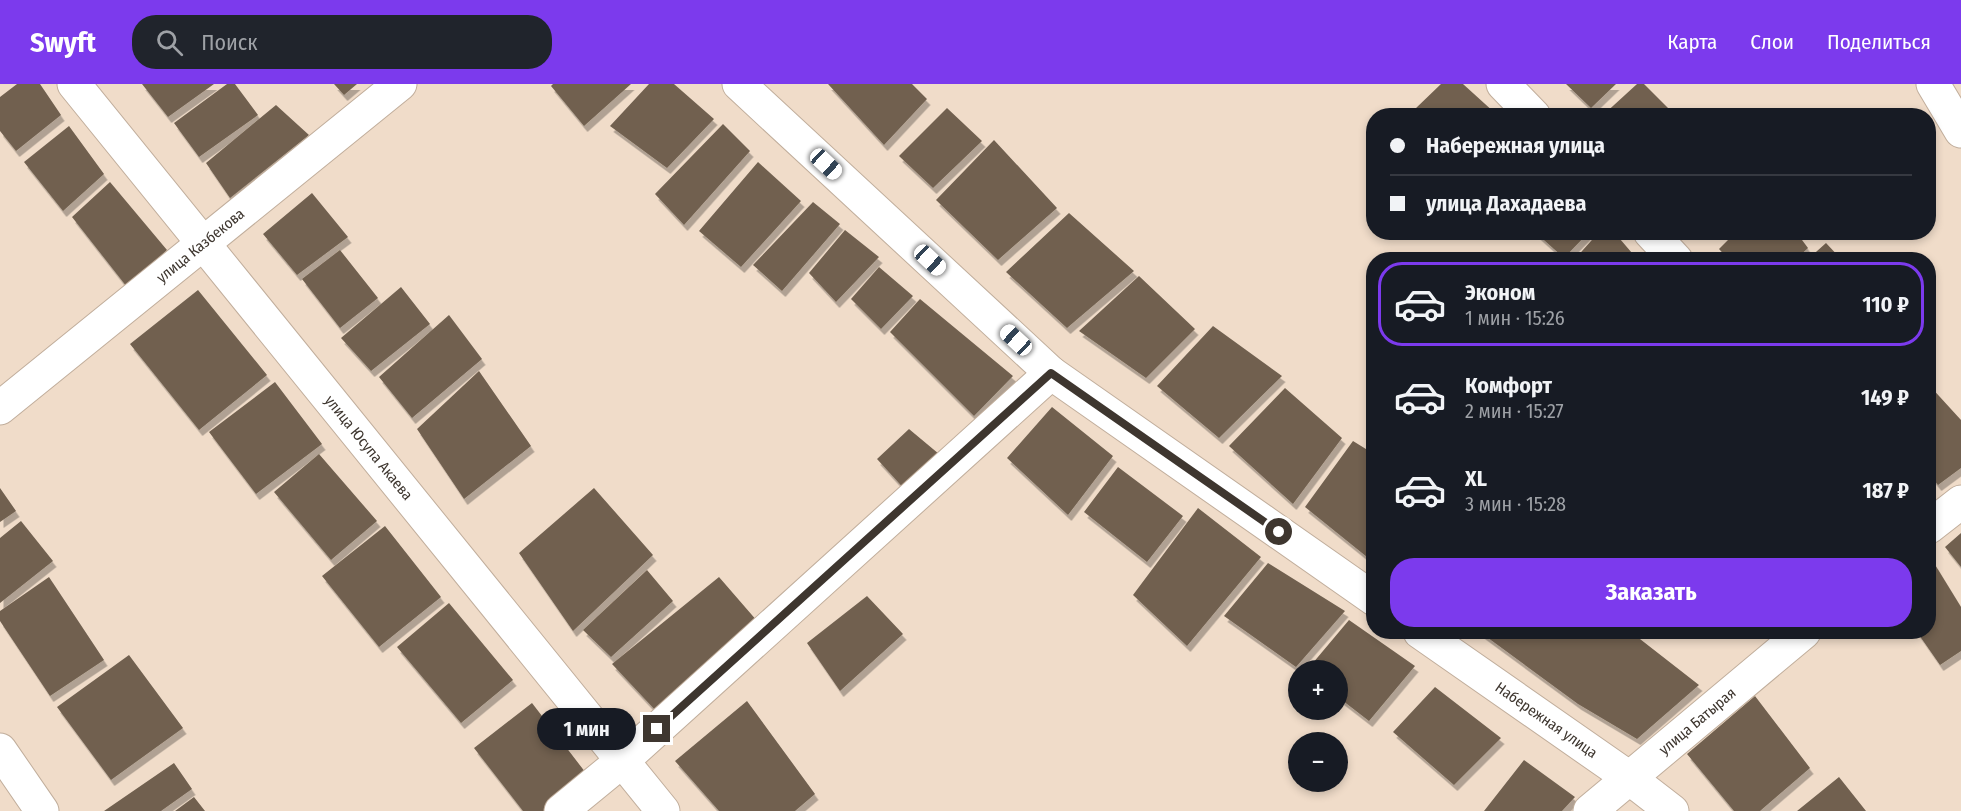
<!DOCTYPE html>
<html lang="ru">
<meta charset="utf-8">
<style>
body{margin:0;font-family:"Fira Sans Condensed",sans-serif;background:#20242c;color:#f1f3f6;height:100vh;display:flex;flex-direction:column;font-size:22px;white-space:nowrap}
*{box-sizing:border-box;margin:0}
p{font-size:20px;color:#9ea1a6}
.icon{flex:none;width:33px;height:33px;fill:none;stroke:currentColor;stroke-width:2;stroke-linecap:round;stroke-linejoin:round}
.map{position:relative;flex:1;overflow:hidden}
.drawer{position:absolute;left:1366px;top:168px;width:570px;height:387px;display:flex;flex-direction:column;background:#171b24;border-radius:24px;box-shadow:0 3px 9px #0003}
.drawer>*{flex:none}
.top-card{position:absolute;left:1366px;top:24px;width:570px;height:132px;border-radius:24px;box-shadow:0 3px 9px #0003;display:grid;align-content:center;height:132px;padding:0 24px;background:#171b24}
.controls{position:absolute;left:1288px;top:576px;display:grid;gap:12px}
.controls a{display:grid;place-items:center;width:60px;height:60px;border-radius:50%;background:#171b24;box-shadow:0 3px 9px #0003;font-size:30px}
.end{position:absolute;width:27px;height:27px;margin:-14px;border:8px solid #3e362f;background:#fff;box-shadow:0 0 0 3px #fff}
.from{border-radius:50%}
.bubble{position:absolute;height:42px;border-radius:21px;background:#171b24;box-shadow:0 3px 9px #0003;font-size:20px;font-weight:700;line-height:42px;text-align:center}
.car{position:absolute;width:18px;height:36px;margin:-18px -9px;border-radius:8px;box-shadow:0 0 4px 2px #0007;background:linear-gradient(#fff 24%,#345 0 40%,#fff 0 76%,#345 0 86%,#fff 0)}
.top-card b{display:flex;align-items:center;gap:21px;height:57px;font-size:22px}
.top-card b+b{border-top:2px solid #363941}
.top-card i{width:15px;height:15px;background:#f1f3f6}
ul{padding:10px 0 0;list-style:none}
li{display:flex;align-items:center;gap:18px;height:84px;margin:0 12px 9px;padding:0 12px;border:3px solid transparent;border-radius:24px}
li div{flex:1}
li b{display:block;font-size:22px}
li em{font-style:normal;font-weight:700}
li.active{border-color:#7c3aed}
li>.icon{width:54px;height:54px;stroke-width:1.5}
.primary-button{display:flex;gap:12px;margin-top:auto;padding:12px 24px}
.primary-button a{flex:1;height:69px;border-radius:24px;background:#7c3aed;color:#fff;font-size:24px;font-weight:700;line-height:69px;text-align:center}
header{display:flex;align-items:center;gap:36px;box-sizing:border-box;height:84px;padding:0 30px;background:#7c3aed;color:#fff}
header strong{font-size:28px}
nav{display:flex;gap:33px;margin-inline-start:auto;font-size:21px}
.search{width:420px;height:54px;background:#20242c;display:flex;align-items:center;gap:15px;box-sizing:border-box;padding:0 21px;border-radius:24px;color:#9ea1a6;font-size:22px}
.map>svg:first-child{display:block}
.building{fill:#716150;filter:url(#shadow)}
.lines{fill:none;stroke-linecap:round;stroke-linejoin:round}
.minor-casing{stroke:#c1ae9c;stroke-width:35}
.minor{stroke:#fff;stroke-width:33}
.route{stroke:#3e362f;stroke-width:8}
.labels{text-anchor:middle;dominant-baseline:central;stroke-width:6;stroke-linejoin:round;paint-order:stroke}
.street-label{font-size:15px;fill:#3e362f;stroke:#f0dcc9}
</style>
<header>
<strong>Swyft</strong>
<div class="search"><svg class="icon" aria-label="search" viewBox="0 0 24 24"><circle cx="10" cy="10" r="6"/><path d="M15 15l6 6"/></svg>Поиск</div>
<nav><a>Карта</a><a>Слои</a><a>Поделиться</a></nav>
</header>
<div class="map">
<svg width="1961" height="727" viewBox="0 0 1961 727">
<defs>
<filter id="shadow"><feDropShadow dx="3.5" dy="6" stdDeviation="0" flood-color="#0004"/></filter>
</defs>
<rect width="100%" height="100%" fill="#f0dcc9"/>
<!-- building -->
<path class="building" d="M17,0H40L61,31L16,67L0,47V13Z
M142,0H214L168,33Z
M227,0H235L258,31L199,73L174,39Z
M334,0H357L344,11Z
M553,0H631L584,42L551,2Z
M649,0H674L714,35L667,84L610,42Z
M828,0H912L927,15L884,61Z
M1441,0H1463L1495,29L1493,32H1420L1415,25Z
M1566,0H1616L1591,24Z
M1637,0H1644L1676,32H1602Z
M276,21L309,51L230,114L206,79Z
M947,24L982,57L933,104L899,72Z
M723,40L750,67L684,141L655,110Z
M69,42L104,90L63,127L24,78Z
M994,56L1057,124L998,176L936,116Z
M758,78L801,117L741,183L699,147Z
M110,98L167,166L127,203L72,133Z
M312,109L348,153L297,191L263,150Z
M813,118L840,140L782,207L753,181Z
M1069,129L1134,187L1067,244L1006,188Z
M845,146L879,173L836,218L809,189Z
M1535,148H1589L1564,174Z
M1599,148H1614L1638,176H1574Z
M1736,148H1796L1808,164L1795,176H1729L1719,165Z
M1826,159L1842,176H1807Z
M340,166L378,214L340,244L302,195Z
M879,183L913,212L881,245L851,215Z
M1139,192L1195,245L1146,294L1079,247Z
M401,203L430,240L371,287L341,254Z
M198,206L267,291L199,346L130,260Z
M920,215L1013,292L974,332L890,248Z
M449,231L482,275L412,334L379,293Z
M1213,242L1282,292L1219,354L1157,302Z
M479,287L531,362L464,415L417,345Z
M275,298L322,360L256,410L209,348Z
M1929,301L1961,336V384L1938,401L1929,390Z
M1285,304L1342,354L1293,420L1229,362Z
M1052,323L1113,372L1068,431L1007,374Z
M909,345L945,375L908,409L877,375Z
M1353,357L1374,370V464L1367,473L1305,423Z
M319,370L377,437L331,476L274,408Z
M1118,383L1183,432L1147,478L1084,428Z
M0,404L16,427L0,438Z
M594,404L653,471L573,547L519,469Z
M1198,424L1261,473L1187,562L1133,511Z
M21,437L53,477L0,519V454Z
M385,442L441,513L379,563L322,492Z
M1961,449V483L1945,463Z
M1268,479L1345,527L1296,583L1224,532Z
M1934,479L1961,523V567L1940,581L1917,548H1929V483Z
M647,486L673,517L611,573L583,546Z
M49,493L104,576L50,612L0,537V527Z
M719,493L758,538L657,628L612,580Z
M867,512L903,550L840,607L807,559Z
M449,519L513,596L461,639L397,563Z
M1349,536L1415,582L1369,637L1338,613V586H1307Z
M1480,548H1631L1699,601L1637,655L1578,620Z
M129,571L183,644L111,696L57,623Z
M1435,603L1501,654L1454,701L1393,648Z
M1755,612L1810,684L1760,727H1734L1687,670Z
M747,617L815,710L795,727H719L675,677Z
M532,619L589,693L544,727H523L474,664Z
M1524,676L1575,713L1562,727H1484Z
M174,679L192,705L161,727H104Z
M1839,693L1866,727H1797Z
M194,713L205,727H175Z"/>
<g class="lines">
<!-- minor casing -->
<g class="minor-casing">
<g id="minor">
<path id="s1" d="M74,0L663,727"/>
<path d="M739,0L1051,289L1374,515"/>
<path d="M1503,0L1534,32"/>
<path d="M1933,0L1961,47"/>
<path d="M1650,148L1676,176"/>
<path id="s2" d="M0,324L400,0"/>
<path d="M1929,443L1961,418"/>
<path id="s3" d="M1420,548L1628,693L1672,727"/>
<path d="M0,666L42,727"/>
<path d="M561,727L622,677L1051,289"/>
<path id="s4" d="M1590,727L1804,548"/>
</g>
</g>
<!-- minor -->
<use href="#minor" class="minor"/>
</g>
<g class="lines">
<!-- route -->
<path class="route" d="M657,645L1051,289L1279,448"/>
</g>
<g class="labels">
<!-- street labels -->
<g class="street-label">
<text stroke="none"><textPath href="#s2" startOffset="258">улица Казбекова</textPath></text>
<text stroke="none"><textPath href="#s1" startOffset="468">улица Юсупа Акаева</textPath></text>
<text stroke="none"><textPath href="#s3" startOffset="154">Набережная улица</textPath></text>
<text stroke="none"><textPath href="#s4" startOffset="140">улица Батырая</textPath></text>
</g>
</g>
</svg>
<div class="controls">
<a>+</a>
<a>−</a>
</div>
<i class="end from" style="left:1279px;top:448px"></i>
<i class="end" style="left:657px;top:645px"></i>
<div class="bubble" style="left:537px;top:624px;width:99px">1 мин</div>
<i class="car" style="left:826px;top:80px;rotate:133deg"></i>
<i class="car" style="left:930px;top:176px;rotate:133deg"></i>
<i class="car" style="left:1016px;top:256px;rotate:313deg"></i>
<div class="top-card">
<b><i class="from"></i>Набережная улица</b>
<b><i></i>улица Дахадаева</b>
</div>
<section class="drawer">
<ul>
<li class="active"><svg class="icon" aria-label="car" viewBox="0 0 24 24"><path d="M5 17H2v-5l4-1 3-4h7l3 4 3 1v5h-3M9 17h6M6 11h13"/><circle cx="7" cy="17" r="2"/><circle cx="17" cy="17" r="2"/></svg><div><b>Эконом</b><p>1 мин · 15:26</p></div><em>110 ₽</em></li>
<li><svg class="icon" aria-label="car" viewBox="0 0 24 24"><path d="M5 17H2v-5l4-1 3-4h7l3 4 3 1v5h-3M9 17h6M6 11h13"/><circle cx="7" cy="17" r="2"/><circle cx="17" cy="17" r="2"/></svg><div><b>Комфорт</b><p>2 мин · 15:27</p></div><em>149 ₽</em></li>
<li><svg class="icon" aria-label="car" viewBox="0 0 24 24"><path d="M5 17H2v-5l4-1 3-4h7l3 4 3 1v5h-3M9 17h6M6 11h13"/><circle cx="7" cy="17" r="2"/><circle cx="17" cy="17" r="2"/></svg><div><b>XL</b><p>3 мин · 15:28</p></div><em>187 ₽</em></li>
</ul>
<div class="primary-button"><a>Заказать</a></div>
</section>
</div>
